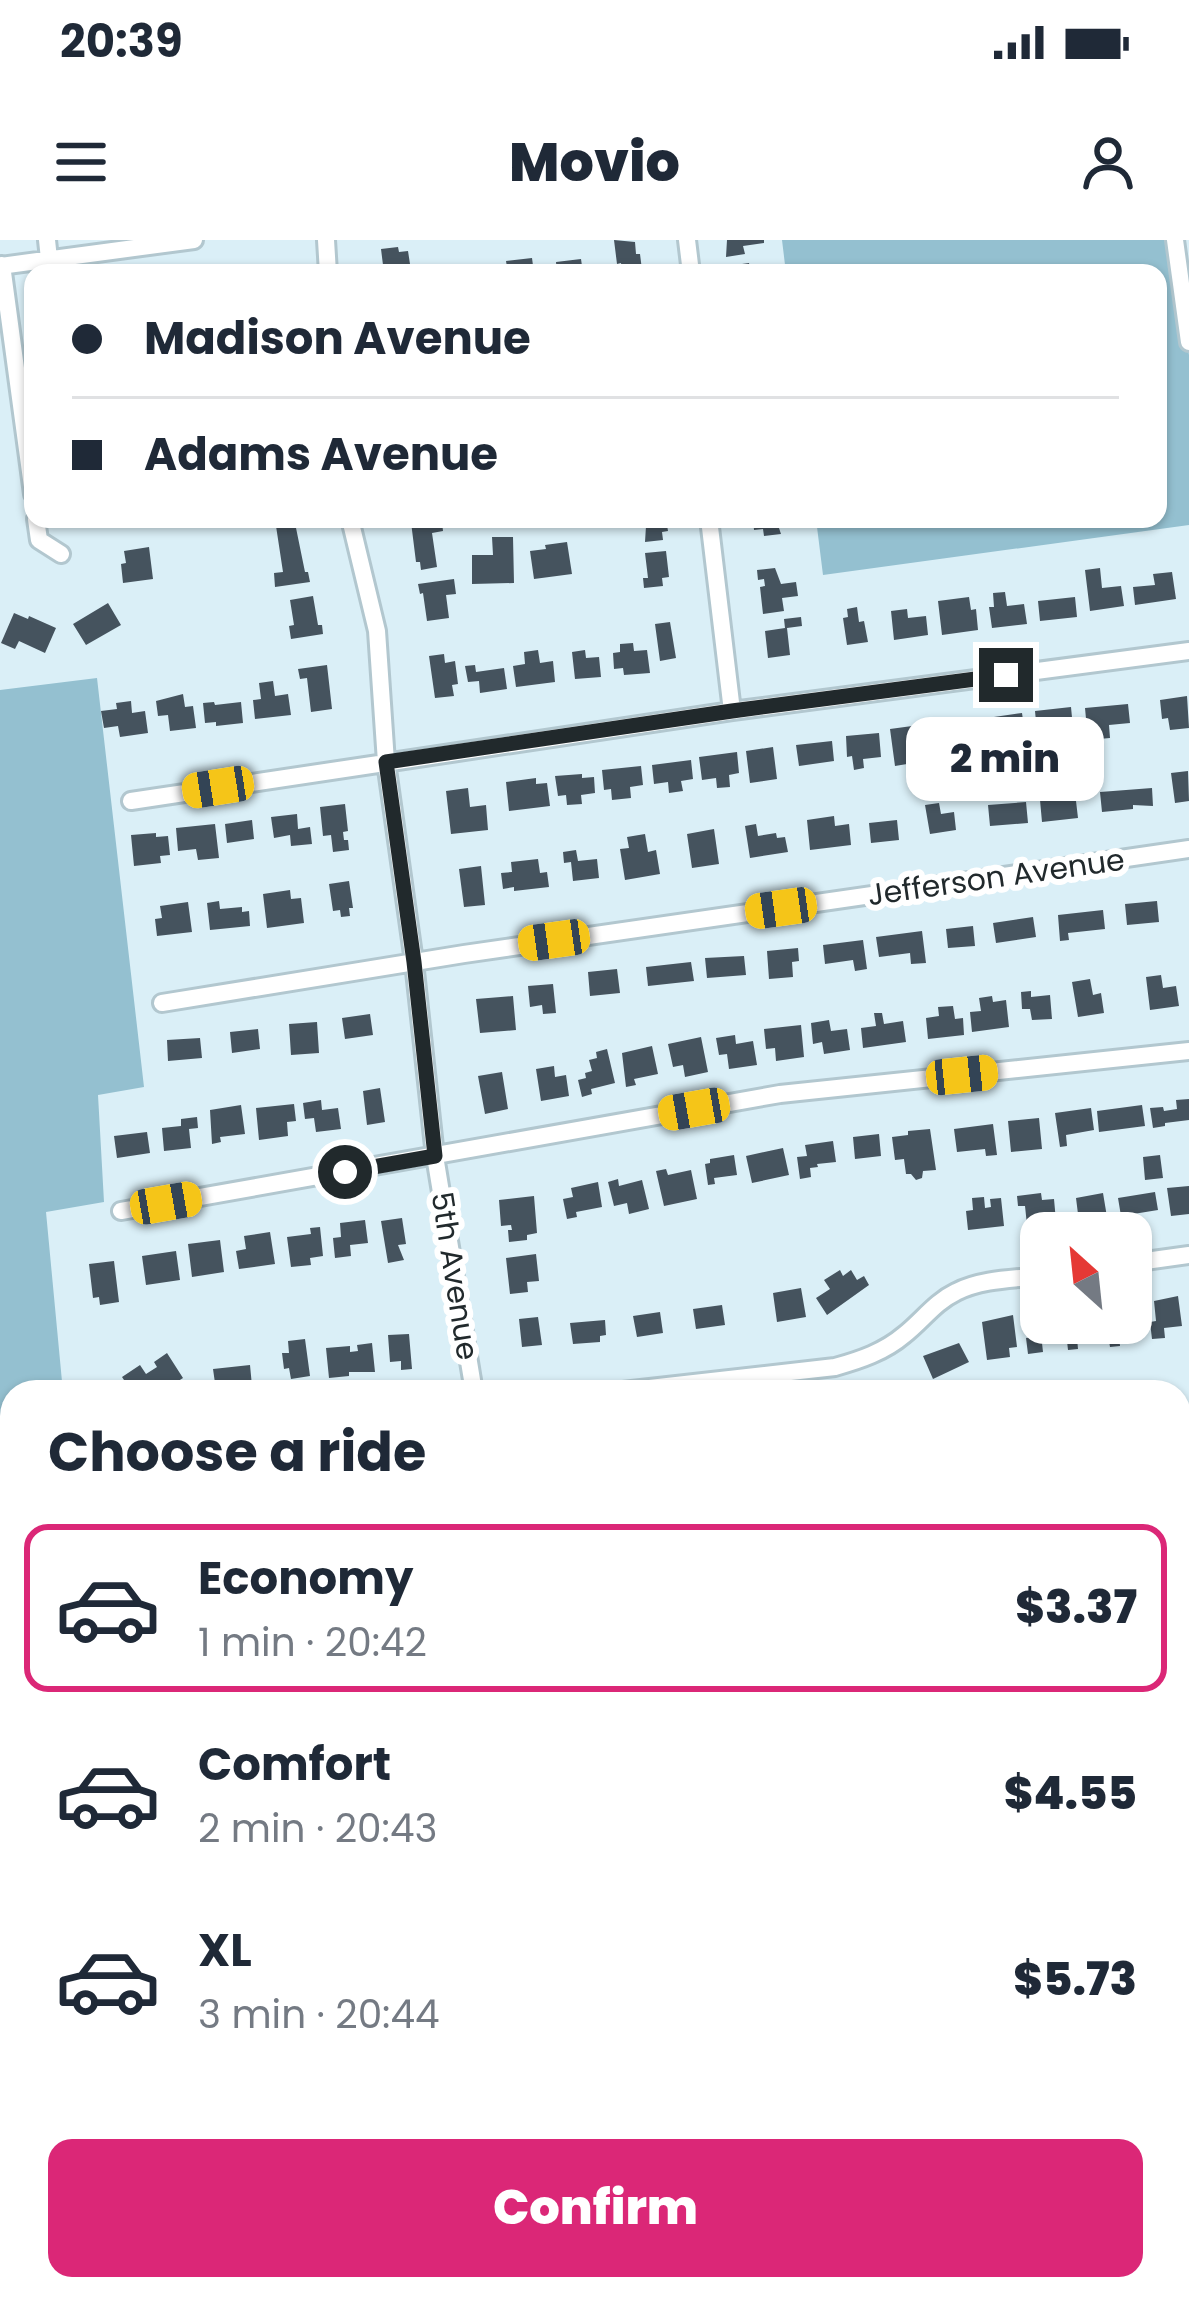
<!DOCTYPE html>
<meta charset="utf-8">
<style>
body{margin:0;font-family:Poppins,sans-serif;background:#f2f2f3;color:#1f2937;height:100vh;display:flex;flex-direction:column;font-size:45px;white-space:nowrap}
*{box-sizing:border-box;margin:0}
p{font-size:39px;color:#747a83}
.icon{flex:none;width:66px;height:66px;fill:none;stroke:currentColor;stroke-width:2;stroke-linecap:round;stroke-linejoin:round}
.map{position:relative;flex:1;overflow:hidden}
.drawer{position:absolute;left:0px;top:1140px;width:1191px;height:921px;display:flex;flex-direction:column;background:#fff;border-radius:36px 36px 0 0;box-shadow:0 3px 9px #0004}
.drawer>*{flex:none}
.hud{position:absolute;left:24px;top:24px;width:1143px;height:264px;border-radius:24px;box-shadow:0 3px 9px #0004;display:grid;align-content:center;height:264px;padding:0 48px;background:#fff}
.needle{width:78px;rotate:333deg}
.buttons{position:absolute;left:1020px;top:972px;display:grid;gap:24px}
.buttons a{display:grid;place-items:center;width:132px;height:132px;border-radius:24px;background:#fff;box-shadow:0 3px 9px #0004;font-size:60px}
.end{position:absolute;width:54px;height:54px;margin:-27px;border:15px solid #21292c;background:#fff;box-shadow:0 0 0 6px #fff}
.from{border-radius:50%}
.bubble{position:absolute;height:84px;border-radius:24px;background:#fff;box-shadow:0 3px 9px #0004;font-size:39px;font-weight:800;line-height:84px;text-align:center}
.car{position:absolute;width:36px;height:72px;margin:-36px -18px;border-radius:15px;box-shadow:0 0 9px 3px #0007;background:linear-gradient(#f5c518 24%,#345 0 40%,#f5c518 0 76%,#345 0 86%,#f5c518 0)}
.hud b{display:flex;align-items:center;gap:42px;height:114px;font-size:45px}
.hud b+b{border-top:3px solid #e0e1e3}
.hud i{width:30px;height:30px;background:#1f2937}
ul{padding:0;list-style:none}
li{display:flex;align-items:center;gap:36px;height:168px;margin:0 24px 18px;padding:0 24px;border:6px solid transparent;border-radius:24px}
li div{flex:1}
li b{display:block;font-size:45px}
li em{font-style:normal;font-weight:800}
li.active{border-color:#db2777}
li>.icon{width:108px;height:108px;stroke-width:1.5}
h2{padding:0 48px;font-size:54px;line-height:144px}
.button{display:flex;gap:24px;margin-top:auto;padding:24px 48px}
.button a{flex:1;height:138px;border-radius:24px;background:#db2777;color:#fff;font-size:48px;font-weight:800;line-height:138px;text-align:center}
.status{display:flex;justify-content:space-between;align-items:center;height:84px;padding:0 60px;background:#fff;direction:ltr}
.status svg{height:33px;fill:currentColor}
header{display:flex;justify-content:space-between;align-items:center;height:156px;padding:0 48px;background:#fff;font-size:54px;font-weight:800}
.map>svg:first-child{display:block}
.green{fill:#94c0d0}
.building{fill:#45535e}
.lines{fill:none;stroke-linecap:round;stroke-linejoin:round}
.minor-casing{stroke:#b2c7cf;stroke-width:22}
.minor{stroke:#fff;stroke-width:16}
.route{stroke:#21292c;stroke-width:15}
.labels{text-anchor:middle;dominant-baseline:central;stroke-width:12;stroke-linejoin:round;paint-order:stroke}
.street-label{font-size:30px;fill:#21292c;stroke:#fff}
</style>
<div class="status"><b>20:39</b><svg viewBox="0 0 49 12"><path d="M0 12V9h3v3zM5 12V6h3v6zM10 12V3h3v9zM15 12V0h3v12zM26 1h20v11H26zM47 4h2v5h-2z"/></svg></div>
<header><svg class="icon" aria-label="menu" viewBox="0 0 24 24"><path d="M4 6h16M4 12h16M4 18h16"/></svg>Movio<svg class="icon" aria-label="person" viewBox="0 0 24 24"><circle cx="12" cy="8" r="4"/><path d="M4 21q1-7 8-7t8 7"/></svg></header>
<div class="map">
<svg width="1189" height="2060" viewBox="0 0 1189 2060">
<rect width="100%" height="100%" fill="#daeff7"/>
<!-- green -->
<path class="green" d="M782,0H1173L1189,115V285L823,335L816,279H1158V33H786Z
M97,438L144,847L98,855L104,962L46,972L63,1152H12V2049H174L175,2060H0V450Z"/>
<!-- building -->
<path class="building" d="M614,0L635,2L636,14H640L642,30L622,32L621,23L617,24Z
M727,0H764V3L743,6L745,14L726,17Z
M398,7L399,12L408,11L410,24L401,25L402,33H384L381,9Z
M532,18L534,33H508L506,21Z
M581,19L583,33H557L556,22Z
M749,23L751,33H729L728,26Z
M421,279H436V283L442,282L443,291L432,293L437,327L421,330L420,322H416L411,282Z
M637,279H666L668,291L662,292L663,300L645,302L646,286H638Z
M753,279H776L781,294L764,296L763,289L754,290Z
M295,283L305,332H308L310,342L275,347L274,333L283,332L276,286Z
M492,297H513L514,343L472,344V315H493Z
M567,302L572,334L534,339L530,311L546,309L545,305Z
M149,307L153,339L123,343L121,324L126,323L124,311Z
M666,311L669,337L662,338L663,346L644,348L643,338H648L645,313Z
M775,328L781,344L796,342L798,356L782,358L784,371L763,374L760,347L765,346L764,339L758,340L757,330Z
M1100,328L1102,348L1121,346L1124,366L1090,371L1085,330Z
M1172,332L1176,359L1135,365L1133,347L1155,345L1153,334Z
M454,339L456,354L446,355L449,378L427,381L423,353L420,354L418,344Z
M1005,352L1007,366L1024,364L1027,384L992,388L989,367H994L993,353Z
M313,356L318,385H322L323,394L291,399L289,386L294,385L290,360Z
M969,357L971,370L976,369L978,390L942,395L938,361Z
M1075,357L1077,377L1040,381L1038,361Z
M108,363L121,385L86,405L73,384Z
M857,367L859,382L864,381L868,402L847,405L843,378L848,377L847,369Z
M907,369L908,378L926,376L928,395L894,400L891,371Z
M14,373L28,379L29,376L56,388L45,413L19,401L15,409L1,403Z
M801,377L802,386L787,388L790,415L768,418L765,391L785,388L784,379Z
M670,382L676,418L660,421L655,384Z
M633,403L634,411L647,410L650,433L624,435L623,428L614,429L613,413L620,412V404Z
M538,410L540,423L553,421L555,442L516,447L513,426L525,424L524,412Z
M585,410L586,418L599,417L601,437L575,439L572,412Z
M444,414L445,423L455,421L458,444L452,445L454,456L435,458L429,416Z
M327,425L332,469L311,472L307,438L300,439L298,429Z
M475,425L476,432L504,428L507,449L480,453L479,441L468,442L465,426Z
M273,441L275,456L288,454L291,475L255,479L253,460L261,459L259,443Z
M183,454L185,467L193,466L196,488L170,491L168,475L158,476L156,461Z
M1187,456L1189,488L1170,490L1168,478L1162,479L1160,460Z
M131,461L132,473L145,471L148,493L120,497L118,486L104,488L101,471L117,469L116,463Z
M214,462L215,465L241,462L243,483L216,486V482L205,483L203,463Z
M1128,464L1130,483L1109,485L1110,498L1088,500L1085,468Z
M1071,467L1073,488L1037,492L1035,471Z
M1022,473L1025,494L990,499L987,478Z
M976,481L978,500L956,503L957,515L943,516L939,486Z
M927,484L930,507L912,509L913,523L895,526L890,489Z
M879,493L881,517L863,519L864,528L854,530L852,516L847,517L846,496Z
M832,501L834,521L799,526L796,505Z
M773,507L777,539L750,543L746,511Z
M737,512L739,533L729,535L730,547L717,548L716,538L702,540L699,517Z
M691,520L693,539L681,541L683,551L669,553L668,542L654,544L652,525Z
M641,526L643,545L630,547L631,558L612,560L611,549L604,550L602,530Z
M1188,531L1189,561L1175,563L1171,533Z
M582,534V538L594,537L595,553L581,555L582,564L567,565L566,555L558,556L555,536Z
M536,538V544L547,543L550,566L509,571L506,542Z
M468,548L470,567L486,565L488,590L451,594L446,551Z
M1152,548L1153,566L1133,565V569L1102,572L1100,552Z
M1068,557V561H1076L1078,578L1042,582L1040,560Z
M1026,562L1028,583L990,586L988,565Z
M939,563L941,574L954,572L956,590L930,594L925,565Z
M345,564L348,591L343,592L344,600H348L349,610L333,612L331,595L323,596L320,567Z
M297,574L298,589L310,587L312,604L291,606L290,595L274,598L271,577Z
M834,576L835,586L849,584L851,605L810,610L807,580Z
M252,580L254,599L227,603L225,584Z
M897,580L899,600L871,603L869,583Z
M215,584L219,618L198,620L196,609L178,611L176,588Z
M756,584L758,596L776,593L777,598L785,597L788,612L750,618L745,586Z
M714,589L719,624L692,628L687,594Z
M156,593V597L168,596L170,615L160,616L161,623L134,626L131,595Z
M645,594L648,612L656,610L660,634L625,640L620,609L629,608L627,597Z
M576,610L578,621L597,619L599,638L573,641L571,622L564,623L563,612Z
M538,619L540,633L547,632L549,647L514,651V647L503,649L501,633L512,632L511,622Z
M481,626L485,665L464,667L459,629Z
M349,641L353,668H349L350,676L341,677L340,670L333,671L329,644Z
M290,650L291,659L301,658L304,683L267,688L263,654Z
M219,661L220,669L242,667V672L249,671L250,686L210,690L207,663Z
M1157,661L1159,682L1127,685L1125,664Z
M188,662L192,692L157,696L155,679L162,678L160,666Z
M1103,670L1105,689L1068,693L1069,700L1060,701L1058,675Z
M1033,677L1036,697L996,703L993,683Z
M973,686L975,706L948,708L946,689Z
M922,691L926,723L911,724L910,713L879,717L876,697Z
M863,700L867,729L855,731L853,720L825,724L823,705Z
M798,708L799,721L792,722L793,737L769,739L767,711Z
M744,716L746,735L707,738L705,718Z
M691,722L694,741L648,746L646,727Z
M617,729L620,753L590,756L588,732Z
M1161,735L1163,748L1176,746L1179,766L1150,770L1146,737Z
M1090,739L1093,755L1101,753L1104,773L1078,777L1072,742Z
M553,744L556,773L543,774L542,765L530,767L528,746Z
M1031,751V757L1050,755L1052,779L1032,780L1030,769H1022L1021,752Z
M513,756L516,790L480,793L476,759Z
M992,756L993,762L1006,760L1009,787L972,792L970,772L981,771L979,758Z
M953,766L955,779L963,778L964,795L928,799L926,778L939,776L938,767Z
M874,773H882L884,784L903,781L906,802L863,808L861,788L876,786Z
M370,774L373,795L345,799L342,778Z
M829,780L831,791L847,789L850,810L824,814L822,802L813,804L811,783Z
M317,782L319,813L291,815L289,784Z
M801,785L804,817L776,821L775,808L766,809L764,789Z
M258,789L260,809L232,813L230,792Z
M735,795L736,804L753,801L757,825L729,829L727,814L719,815L716,798Z
M701,797L708,832L685,837L683,825L673,827L668,804Z
M200,798L202,818L168,821L167,800Z
M652,806L658,834L634,839L636,845L626,847L622,813Z
M607,809L615,843L591,849L592,854L582,857L578,840L586,838L585,833L592,831L589,820L597,818L596,812Z
M554,826L555,837L566,835L569,856L541,861L536,829Z
M502,832L508,869L485,874L478,836Z
M380,848L385,882L367,885L363,851Z
M1189,859V880L1165,883V886L1153,888L1150,868L1163,867L1164,871L1177,869L1176,860Z
M321,860L322,870L338,868L341,889L316,892L314,878L305,879L303,863Z
M294,864L296,881L287,882L288,896L259,900L256,868Z
M241,865L245,894L220,897L221,902L212,904L210,870Z
M1142,865L1145,886L1099,892L1097,871Z
M1091,868L1094,890L1066,895L1067,906L1060,907L1055,873Z
M197,877L198,888L189,889L191,908L164,911L162,888L181,886V879Z
M1039,878L1042,909L1011,912L1008,881Z
M993,884L997,915L986,916L985,909L957,912L954,889Z
M930,889L936,930L923,931L922,938L916,940L911,934H906L904,919L895,920L892,897L908,895V891Z
M147,892L150,913L117,918L114,896Z
M879,894L881,916L855,919L853,897Z
M833,901L836,922L817,924L818,927L810,928L811,937L800,939L797,917L807,916L805,905Z
M783,908L789,935L752,943L746,916Z
M734,915L737,935L714,938L715,944L708,945L705,924L710,923V919Z
M1160,915L1163,938L1145,940L1143,917Z
M666,929L668,935L691,930L697,959L664,966L656,931Z
M618,939L619,946L642,940L649,969L629,974L627,963L614,966L608,942Z
M598,942L602,967L576,972L577,977L567,979L563,959L573,957L571,948Z
M1189,946V974L1171,976L1167,948Z
M1155,952L1158,970L1121,976L1118,958Z
M1041,953L1042,960L1054,959L1056,981L1027,985L1025,966H1018L1017,956Z
M1103,953L1107,977L1079,982L1076,958Z
M534,956L537,993L527,995V1000L509,1002L508,990H512L511,985L501,986L499,960Z
M984,957L985,968L991,967L990,959L1001,958L1004,986L968,990L966,971L973,970L972,958Z
M402,978L406,1004L398,1005L404,1020L388,1023L381,981Z
M365,980L368,1003L350,1005L351,1016L335,1018L333,998L341,997L340,983Z
M320,987L323,1016L310,1018L311,1025L291,1027L287,997L311,994L310,988Z
M270,992L275,1024L239,1029L236,1011L246,1009L244,996Z
M220,1000L224,1032L192,1037L188,1004Z
M176,1011L180,1040L146,1045L142,1016Z
M536,1014L539,1041L527,1042L528,1052L510,1054L506,1018Z
M114,1021L119,1062L100,1065L99,1057L93,1058L89,1024Z
M840,1030L843,1036L851,1030L857,1040L864,1036L869,1045L827,1075L816,1058L830,1049L824,1040Z
M801,1048L806,1077L777,1082L773,1053Z
M1178,1056L1182,1086L1164,1088L1165,1098L1152,1099L1150,1082L1156,1081L1154,1061Z
M1131,1062H1134L1135,1071H1138L1141,1092L1119,1095L1120,1106L1110,1107L1107,1088L1114,1087V1083H1131Z
M722,1065L725,1085L696,1089L693,1069Z
M660,1072L663,1093L637,1097L633,1076Z
M1013,1075L1017,1107L1009,1108L1010,1117L987,1120L982,1082Z
M1041,1075V1083H1056L1058,1101L1042,1103L1043,1112L1028,1114L1026,1098L1033,1097L1031,1076Z
M538,1077L542,1105L522,1107L519,1079Z
M605,1080L606,1095L600,1096V1102L573,1104L570,1083Z
M1074,1083H1098L1099,1095L1077,1098L1078,1109L1068,1110L1066,1092L1075,1091Z
M409,1094L412,1129L401,1130V1121L390,1122L388,1095Z
M305,1099L310,1136L291,1139L289,1128L284,1129L282,1113H289L288,1101Z
M372,1103L375,1132H349V1136L329,1138L326,1108L350,1106V1112L358,1111L357,1105Z
M959,1103L969,1122L933,1139L923,1116Z
M167,1113L183,1138L161,1152H132L122,1137L140,1125L146,1134L157,1127L154,1122Z
M250,1125L252,1146L216,1150L213,1129Z
M1189,1181V1207L1180,1208L1179,1182Z
M1189,1305V1326L1179,1327V1306Z
M1179,1550H1185L1187,1575L1179,1576Z
M1189,1792V1822H1181L1179,1793Z
M1186,2041L1188,2060H1148L1147,2049H1179V2042Z
M309,2049H338L339,2059L310,2060Z
M1132,2049L1133,2060H1105L1104,2052Z
M1092,2053L1093,2060H1058L1057,2057Z"/>
<g class="lines">
<!-- minor casing -->
<g class="minor-casing">
<path id="minor" d="M47,0L49,19
M326,0L328,33
M687,0L691,33
M1175,0L1189,102
M2,25L33,254
M0,26L194,0
M36,279L39,300L61,314
M350,279L377,391L386,522L414,722L435,916L474,1152
M709,279L732,471
M131,561L732,471L1189,411
M162,763L464,714L1189,609
M121,971L780,854L1189,811
M1131,1023L1189,1015
M614,1152L835,1127C860,1120 884,1112 904,1095C922,1081 935,1062 956,1052C981,1039 1014,1039 1041,1036
M1179,1258L1189,1257
M1179,1501L1189,1500
M1179,1746L1189,1745
M1179,1998L1189,1996
M270,2049L272,2060
M592,2049L593,2060
M694,2060L780,2049"/>
</g>
<!-- minor -->
<use href="#minor" class="minor"/>
</g>
<g class="lines">
<!-- route -->
<path class="route" d="M345,932L435,916L414,722L386,522L732,471L1006,435"/>
</g>
<g class="labels">
<!-- street labels -->
<g class="street-label">
<text transform="translate(996 637) rotate(-8)">Jefferson Avenue</text>
<text transform="translate(455 1036) rotate(81)">5th Avenue</text>
</g>
</g>
</svg>
<div class="buttons">
<a><svg class="needle" viewBox="-14 -14 28 28"><path d="M0-13l5 13h-10z" fill="#e53935"/><path d="M0 13l5-13h-10z" fill="#747a83"/></svg></a>
</div>
<i class="end from" style="left:345px;top:932px"></i>
<i class="end" style="left:1006px;top:435px"></i>
<div class="bubble" style="left:906px;top:477px;width:198px">2 min</div>
<i class="car" style="left:218px;top:547px;rotate:261deg"></i>
<i class="car" style="left:781px;top:668px;rotate:262deg"></i>
<i class="car" style="left:554px;top:700px;rotate:262deg"></i>
<i class="car" style="left:962px;top:835px;rotate:84deg"></i>
<i class="car" style="left:694px;top:869px;rotate:260deg"></i>
<i class="car" style="left:166px;top:963px;rotate:80deg"></i>
<div class="hud">
<b><i class="from"></i>Madison Avenue</b>
<b><i></i>Adams Avenue</b>
</div>
<section class="drawer">
<h2>Choose a ride</h2>
<ul>
<li class="active"><svg class="icon" aria-label="car" viewBox="0 0 24 24"><path d="M5 17H2v-5l4-1 3-4h7l3 4 3 1v5h-3M9 17h6M6 11h13"/><circle cx="7" cy="17" r="2"/><circle cx="17" cy="17" r="2"/></svg><div><b>Economy</b><p>1 min · 20:42</p></div><em>$3.37</em></li>
<li><svg class="icon" aria-label="car" viewBox="0 0 24 24"><path d="M5 17H2v-5l4-1 3-4h7l3 4 3 1v5h-3M9 17h6M6 11h13"/><circle cx="7" cy="17" r="2"/><circle cx="17" cy="17" r="2"/></svg><div><b>Comfort</b><p>2 min · 20:43</p></div><em>$4.55</em></li>
<li><svg class="icon" aria-label="car" viewBox="0 0 24 24"><path d="M5 17H2v-5l4-1 3-4h7l3 4 3 1v5h-3M9 17h6M6 11h13"/><circle cx="7" cy="17" r="2"/><circle cx="17" cy="17" r="2"/></svg><div><b>XL</b><p>3 min · 20:44</p></div><em>$5.73</em></li>
</ul>
<div class="button"><a>Confirm</a></div>
</section>
</div>
